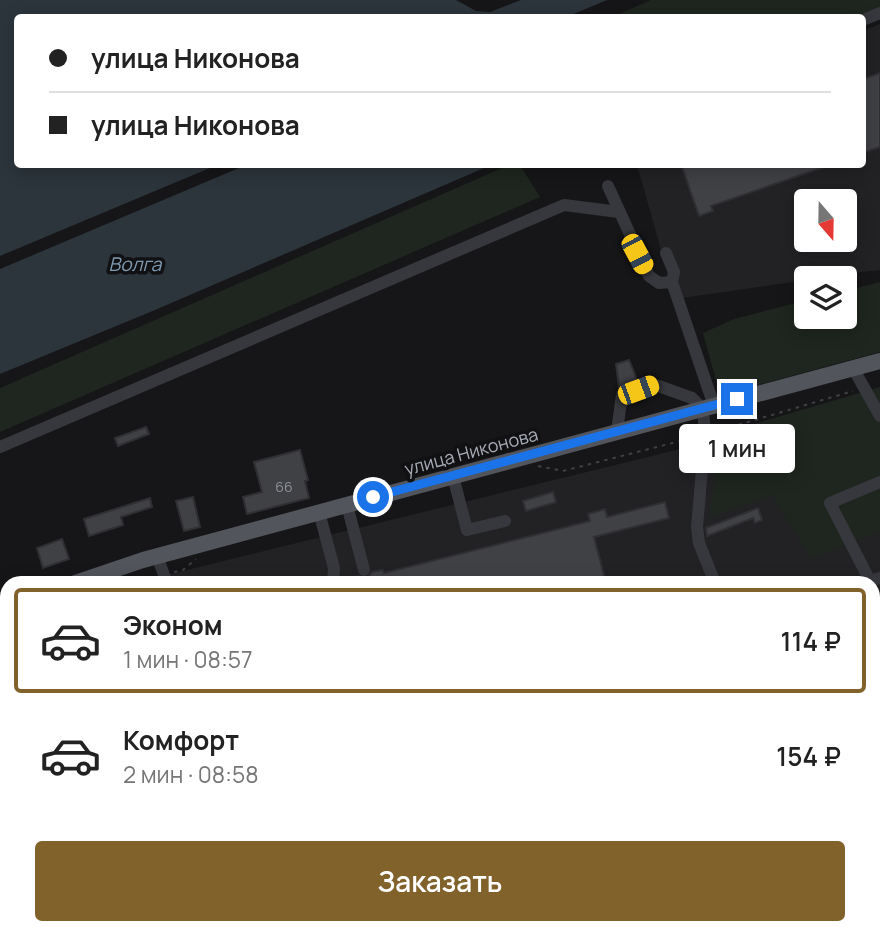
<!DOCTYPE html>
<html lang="ru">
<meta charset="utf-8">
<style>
body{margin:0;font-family:Manrope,sans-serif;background:#f6f6f6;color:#222;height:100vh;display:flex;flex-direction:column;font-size:26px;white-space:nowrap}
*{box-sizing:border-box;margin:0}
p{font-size:23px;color:#767676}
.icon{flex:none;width:38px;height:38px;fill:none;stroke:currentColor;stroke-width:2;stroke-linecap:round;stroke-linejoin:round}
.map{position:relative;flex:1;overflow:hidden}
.details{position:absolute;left:0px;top:576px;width:880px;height:359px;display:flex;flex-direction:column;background:#fff;border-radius:21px 21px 0 0;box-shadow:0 4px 18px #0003}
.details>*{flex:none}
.top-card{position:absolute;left:14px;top:14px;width:852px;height:154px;border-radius:7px;box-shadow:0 4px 18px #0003;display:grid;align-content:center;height:154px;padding:0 35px;background:#fff}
.needle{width:46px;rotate:160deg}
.fabs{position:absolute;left:794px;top:189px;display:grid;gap:14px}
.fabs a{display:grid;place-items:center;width:63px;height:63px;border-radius:7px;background:#fff;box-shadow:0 4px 18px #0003;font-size:35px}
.end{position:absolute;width:32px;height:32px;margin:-16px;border:9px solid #1a73e8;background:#fff;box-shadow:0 0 0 4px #fff}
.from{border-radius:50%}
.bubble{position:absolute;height:49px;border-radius:7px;background:#fff;box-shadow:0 4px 18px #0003;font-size:23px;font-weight:600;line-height:49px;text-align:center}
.car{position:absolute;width:21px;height:42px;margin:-21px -10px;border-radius:9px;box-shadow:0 0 5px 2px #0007;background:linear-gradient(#f5c518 24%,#345 0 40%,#f5c518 0 76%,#345 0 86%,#f5c518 0)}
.top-card b{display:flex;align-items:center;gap:24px;height:66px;font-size:26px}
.top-card b+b{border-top:2px solid #e0e0e0}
.top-card i{width:18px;height:18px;background:#222}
ul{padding:12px 0 0;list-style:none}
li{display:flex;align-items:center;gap:21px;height:105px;margin:0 14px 10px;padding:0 21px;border:4px solid transparent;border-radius:7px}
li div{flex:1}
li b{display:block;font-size:26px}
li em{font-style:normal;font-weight:600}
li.active{border-color:#80622a}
li>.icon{width:63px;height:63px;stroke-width:1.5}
.cta{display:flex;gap:14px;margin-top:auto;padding:14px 35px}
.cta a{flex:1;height:80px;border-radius:7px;background:#80622a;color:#fff;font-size:28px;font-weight:600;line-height:80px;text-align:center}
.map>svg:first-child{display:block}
.built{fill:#222225;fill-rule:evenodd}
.green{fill:#1e261f}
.water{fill:#2c353c}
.building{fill:#404145;stroke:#303034;stroke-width:2}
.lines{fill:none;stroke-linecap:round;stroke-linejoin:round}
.path{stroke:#3d3f44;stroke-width:2;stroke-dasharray:3.5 5;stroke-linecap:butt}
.minor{stroke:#37383d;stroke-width:12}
.major{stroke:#53555c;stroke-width:16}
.rail-casing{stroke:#4a4c52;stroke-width:5}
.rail{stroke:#111113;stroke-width:2.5;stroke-dasharray:8;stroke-linecap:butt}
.route{stroke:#1a73e8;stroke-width:9}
.labels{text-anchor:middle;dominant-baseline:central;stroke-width:7;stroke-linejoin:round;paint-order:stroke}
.number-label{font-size:14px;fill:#8e929b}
.street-label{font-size:18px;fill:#a8adb8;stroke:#111113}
.water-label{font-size:19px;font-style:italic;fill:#7f9bb3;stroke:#111113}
</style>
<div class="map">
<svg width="880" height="934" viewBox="0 0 880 934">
<rect width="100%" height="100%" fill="#161618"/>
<!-- built -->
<path class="built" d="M880,24V270L807,278V280L675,299L637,165L863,164V31ZM807,201H845V240H807Z
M880,400V814H873V583H134Z
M126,928H443L427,934H129Z"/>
<!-- green -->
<path class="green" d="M651,0H880V14L863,18H620L619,14Z
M511,164L520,165L540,197L0,432V388Z
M880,282V352L720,395L703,333L734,319L807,300V317H845V291Z
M880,387V531L811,559L772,495L709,518L723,433Z
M7,640V928H115L110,934H0V642Z
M873,832H880V934H449L463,928H873Z"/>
<!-- water -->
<path class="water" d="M0,0H456L476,11L490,12L521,0H607L564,18H18V164L217,165L0,256Z
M246,165H491L155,310L0,374V269Z"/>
<!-- building -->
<path class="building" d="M880,73V147L863,153V79Z
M681,164H827V166L711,206L713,211L699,216Z
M629,360L637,380L619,387L616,364Z
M146,427L149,434L118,446L115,438Z
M300,450L308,480L305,481L309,498L247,514L243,497L262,492L254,462Z
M553,492L556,502L526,511L523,501Z
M193,497L200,527L184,531L176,501Z
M150,498L152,507L121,517L123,525L89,536L84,519Z
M665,502L669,518L594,537L605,579L588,583H342V580L358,576L366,579L372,572L383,570L384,573L590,521L588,514L605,509L607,517Z
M758,508L762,520L755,523L753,518L707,536L706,528Z
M62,539L69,559L43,568L37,548Z"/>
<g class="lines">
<!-- path -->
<path class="path" d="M714,432L853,391
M538,466L563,471L696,437
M174,572L183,570L196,559
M130,577L152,578"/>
<!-- minor -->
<path class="minor" d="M863,20L880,13
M608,186L649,276L659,283L672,282
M666,253L674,272L672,282L714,406
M853,368L880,416
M617,431L622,395L653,384L692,398L703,409L705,435L697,527L699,543L715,583
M0,447L564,205L619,212
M453,476L467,530L505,521
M880,482L830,503L870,581L880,578
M347,505L364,570
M319,512L334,568L333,583
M157,556L167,583
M305,934L310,928"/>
<!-- major -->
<path class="major" d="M75,583L143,560L880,361
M0,609L7,606"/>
<!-- rail casing -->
<g class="rail-casing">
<path id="rail" d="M873,781L880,778
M873,836H880
M469,934L486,928"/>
</g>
<!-- rail -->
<use href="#rail" class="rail"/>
</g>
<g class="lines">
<!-- route -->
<path class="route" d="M373,497L737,399"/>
</g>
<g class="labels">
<!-- number labels -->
<g class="number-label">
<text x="284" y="486">66</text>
</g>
<!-- street labels -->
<g class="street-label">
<text transform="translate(471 451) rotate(-15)">улица Никонова</text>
</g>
<!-- water labels -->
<g class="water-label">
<text x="135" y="264">Волга</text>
</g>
</g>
</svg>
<div class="fabs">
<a><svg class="needle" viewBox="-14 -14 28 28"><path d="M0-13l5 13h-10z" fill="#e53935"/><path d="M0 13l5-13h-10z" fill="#767676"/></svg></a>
<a><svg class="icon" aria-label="layers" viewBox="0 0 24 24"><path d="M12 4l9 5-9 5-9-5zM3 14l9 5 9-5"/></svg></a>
</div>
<i class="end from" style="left:373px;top:497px"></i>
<i class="end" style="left:737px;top:399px"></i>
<div class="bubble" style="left:679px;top:424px;width:116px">1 мин</div>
<i class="car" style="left:637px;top:254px;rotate:152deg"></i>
<i class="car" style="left:638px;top:390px;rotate:70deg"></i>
<div class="top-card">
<b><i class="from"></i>улица Никонова</b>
<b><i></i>улица Никонова</b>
</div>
<section class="details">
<ul>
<li class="active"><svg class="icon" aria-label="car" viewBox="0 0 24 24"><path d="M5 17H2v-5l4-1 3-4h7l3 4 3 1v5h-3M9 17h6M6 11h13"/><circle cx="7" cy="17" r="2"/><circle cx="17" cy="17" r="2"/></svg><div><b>Эконом</b><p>1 мин · 08:57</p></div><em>114 ₽</em></li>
<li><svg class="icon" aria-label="car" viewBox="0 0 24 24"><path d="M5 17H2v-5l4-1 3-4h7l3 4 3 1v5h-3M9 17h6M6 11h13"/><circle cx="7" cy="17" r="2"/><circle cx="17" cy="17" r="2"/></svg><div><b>Комфорт</b><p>2 мин · 08:58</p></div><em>154 ₽</em></li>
</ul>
<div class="cta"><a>Заказать</a></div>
</section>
</div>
